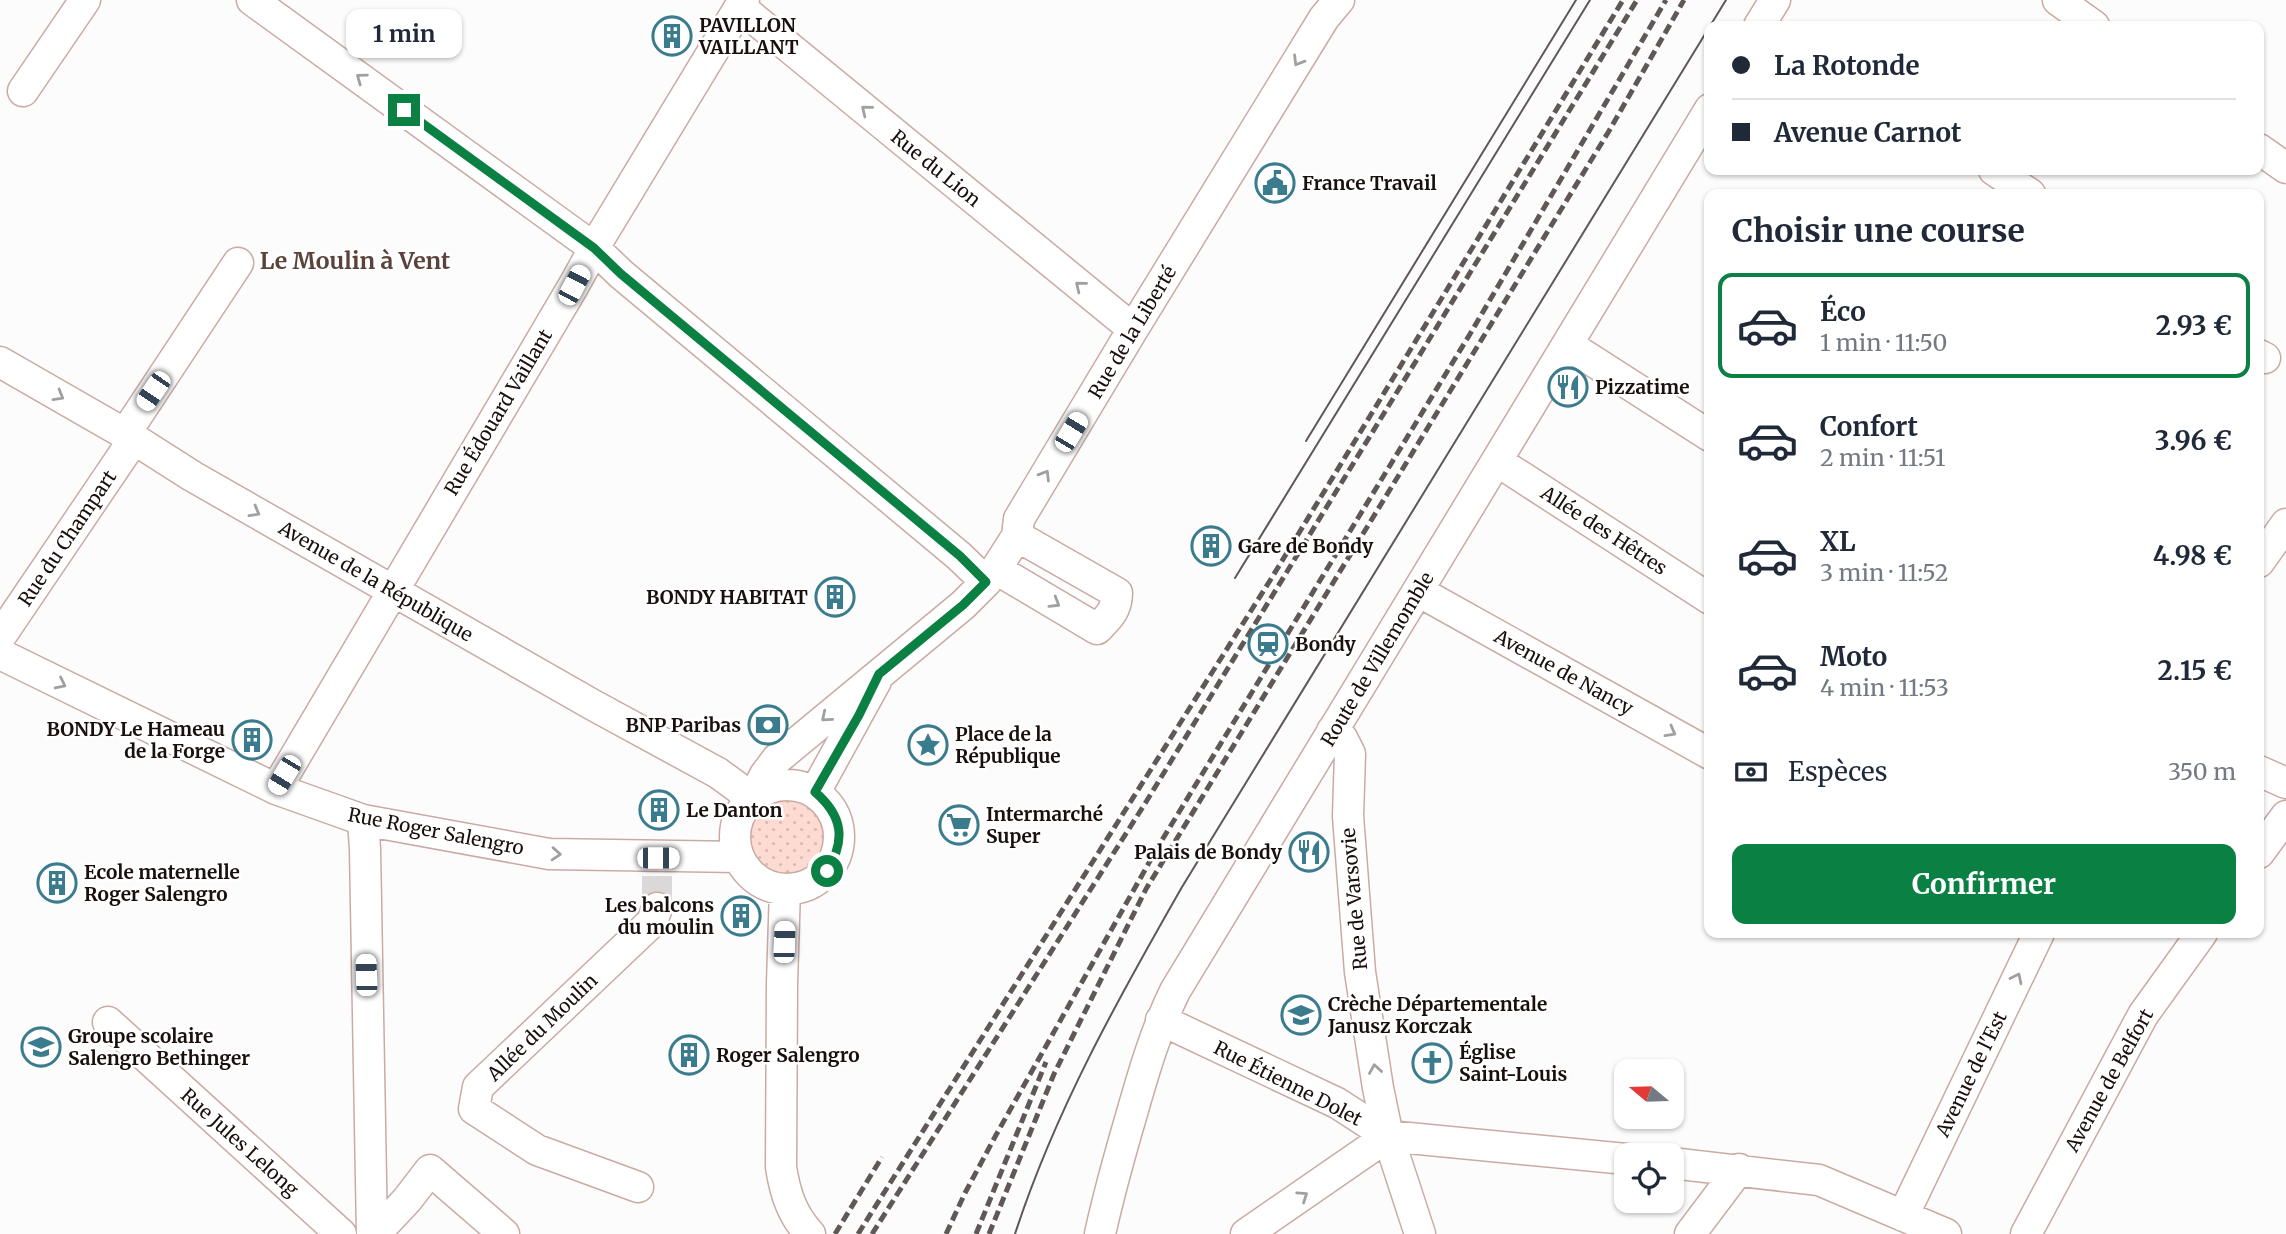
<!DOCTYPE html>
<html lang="fr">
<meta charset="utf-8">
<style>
body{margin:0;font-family:Merriweather,serif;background:#f2f2f3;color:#1f2937;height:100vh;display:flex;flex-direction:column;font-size:26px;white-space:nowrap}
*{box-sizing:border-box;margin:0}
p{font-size:23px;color:#747a83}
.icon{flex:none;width:38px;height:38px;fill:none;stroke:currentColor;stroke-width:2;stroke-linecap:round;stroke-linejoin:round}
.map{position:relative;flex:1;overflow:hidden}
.details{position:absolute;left:1704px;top:189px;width:560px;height:749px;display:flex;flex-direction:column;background:#fff;border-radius:14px;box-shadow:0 2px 5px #0004}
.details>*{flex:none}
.hud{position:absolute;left:1704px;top:21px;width:560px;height:154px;border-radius:14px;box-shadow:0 2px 5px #0004;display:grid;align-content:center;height:154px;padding:0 28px;background:#fff}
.needle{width:46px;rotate:289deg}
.fabs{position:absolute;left:1614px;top:1059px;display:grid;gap:14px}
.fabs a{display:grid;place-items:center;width:70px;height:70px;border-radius:14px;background:#fff;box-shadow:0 2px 5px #0004;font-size:35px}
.end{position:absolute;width:32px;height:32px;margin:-16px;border:9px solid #0b8043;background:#fff;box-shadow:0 0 0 4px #fff}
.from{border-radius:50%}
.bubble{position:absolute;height:49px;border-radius:14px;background:#fff;box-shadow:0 2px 5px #0004;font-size:23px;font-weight:700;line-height:49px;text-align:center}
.car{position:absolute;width:21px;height:42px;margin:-21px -10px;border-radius:9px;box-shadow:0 0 5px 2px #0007;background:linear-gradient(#fff 24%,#345 0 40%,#fff 0 76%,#345 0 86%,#fff 0)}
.hud b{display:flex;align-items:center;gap:24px;height:66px;font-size:26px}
.hud b+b{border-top:2px solid #e0e1e3}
.hud i{width:18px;height:18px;background:#1f2937}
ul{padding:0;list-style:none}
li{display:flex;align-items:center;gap:21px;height:105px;margin:0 14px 10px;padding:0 14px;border:4px solid transparent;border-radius:14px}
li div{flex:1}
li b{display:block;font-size:26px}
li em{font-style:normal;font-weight:700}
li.active{border-color:#0b8043}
li>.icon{width:63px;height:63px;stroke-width:1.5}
h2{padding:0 28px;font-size:32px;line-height:84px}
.pay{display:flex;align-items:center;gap:18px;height:77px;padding:0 28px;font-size:26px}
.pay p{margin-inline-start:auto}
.button{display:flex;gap:14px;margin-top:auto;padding:14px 28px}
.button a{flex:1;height:80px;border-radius:14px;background:#0b8043;color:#fff;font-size:28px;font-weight:700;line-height:80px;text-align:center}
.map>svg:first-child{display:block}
.grass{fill:url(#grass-dots)}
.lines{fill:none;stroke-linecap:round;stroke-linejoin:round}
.minor-tunnel{stroke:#dad8d8;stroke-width:30;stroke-dasharray:30 15;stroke-linecap:butt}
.minor-casing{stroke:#c9aba4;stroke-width:33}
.minor{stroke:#fff;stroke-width:30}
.tram{stroke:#5f5856;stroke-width:2}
.rail{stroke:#5f5856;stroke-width:5;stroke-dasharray:10 5;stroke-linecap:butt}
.oneway{stroke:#a39f9e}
.route{stroke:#0b8043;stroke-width:9}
.labels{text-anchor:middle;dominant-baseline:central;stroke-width:5;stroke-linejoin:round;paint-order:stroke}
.poi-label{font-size:19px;font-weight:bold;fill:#190f0c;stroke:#fff;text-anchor:start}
.street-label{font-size:19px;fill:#190f0c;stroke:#fff}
.quarter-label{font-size:23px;font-weight:bold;fill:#5b433c;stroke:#fff}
</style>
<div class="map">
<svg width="2286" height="1234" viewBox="0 0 2286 1234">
<defs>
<pattern id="grass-dots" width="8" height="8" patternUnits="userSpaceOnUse" patternTransform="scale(1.75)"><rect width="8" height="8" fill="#fedbd2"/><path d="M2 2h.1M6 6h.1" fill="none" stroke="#d9bbb3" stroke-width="1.8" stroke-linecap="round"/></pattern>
</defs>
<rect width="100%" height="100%" fill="#fcfcfc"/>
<!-- grass -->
<path class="grass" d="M751 838a37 37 0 1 1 74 0a37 37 0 1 1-74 0Z"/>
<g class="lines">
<!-- minor-tunnel -->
<path class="minor-tunnel" d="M657,876V908"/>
<!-- minor casing -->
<g class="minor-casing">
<path id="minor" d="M252,0L594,248L621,274L959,556L986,582
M2058,0L2094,26
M740,7L1133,329
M1759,26L1775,0
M23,91L85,0
M2259,149L2286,168
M1994,170L2030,194
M1568,345L1710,436
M2259,355L2265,358
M0,362L134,439L192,476L593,705L718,773L752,798
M125,434L238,263
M1497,461L1710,599
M2259,562L2286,524
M996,569L1097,629C1108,618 1117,610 1117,593L1017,536
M1418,591L1710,754
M0,637L134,439
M0,654L276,789L363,820L549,854L739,857
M1332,731L1342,738L1350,754L1348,816L1360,972L1378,1088L1388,1136L1420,1234
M2259,771L2286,783
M735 837a52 52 0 1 1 104 0a52 52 0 1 1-104 0Z
M276,789L574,285L601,236L744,0
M815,792L876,681
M754,796L765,775L777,759L963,605L986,582L996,569L1017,536L1019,519L1133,329L1324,18L1339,0
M363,820L365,849L372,1234
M2259,853L2286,816
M785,889L782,983L781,1167C785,1193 792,1215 810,1234
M1161,1020L1337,1103L1388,1136L1626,1159
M108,1022L341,1234
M1671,1163L1819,1180L1946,1234
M638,1187L537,1150L474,1109L478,1087L652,922L657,908
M1903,1216L2039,933
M375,1234L407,1200L430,1170L504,1234
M1100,1234C1109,1193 1120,1154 1132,1113C1144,1071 1156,1030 1175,991L1710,109
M1246,1234L1388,1136
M1690,1234L1739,1169
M2026,1234L2143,1015L2202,933"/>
</g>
<!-- minor -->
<use href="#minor" class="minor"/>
<!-- tram -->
<path class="tram" d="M1306,441L1576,0
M1235,578L1590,0
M1015,1234C1055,1111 1118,999 1182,887L1726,0"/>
<!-- rail -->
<path class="rail" d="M835,1234L882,1157
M858,1234L1271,579L1623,0
M872,1234L1146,802L1637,0
M946,1234L965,1193L996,1135L1159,845L1470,334L1666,0
M976,1234L1046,1062
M989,1234L1054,1074L1146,889L1609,131L1684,0"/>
</g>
<!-- one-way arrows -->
<defs><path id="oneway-chevron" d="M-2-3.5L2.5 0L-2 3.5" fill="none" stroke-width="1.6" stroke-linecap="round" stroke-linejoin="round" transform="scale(1.75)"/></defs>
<g class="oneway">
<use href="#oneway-chevron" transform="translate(1298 61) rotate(121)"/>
<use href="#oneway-chevron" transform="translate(361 78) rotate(-144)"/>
<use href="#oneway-chevron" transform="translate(866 110) rotate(-141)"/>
<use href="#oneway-chevron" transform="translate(1080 286) rotate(-141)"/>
<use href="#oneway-chevron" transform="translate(59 396) rotate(30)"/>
<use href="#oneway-chevron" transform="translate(1045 475) rotate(-59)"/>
<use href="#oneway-chevron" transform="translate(255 512) rotate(30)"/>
<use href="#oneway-chevron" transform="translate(1055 603) rotate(31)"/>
<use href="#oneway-chevron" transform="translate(61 684) rotate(26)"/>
<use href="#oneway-chevron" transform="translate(826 717) rotate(140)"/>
<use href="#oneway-chevron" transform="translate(1671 732) rotate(29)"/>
<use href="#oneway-chevron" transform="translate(556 854) rotate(4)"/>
<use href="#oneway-chevron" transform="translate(2017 978) rotate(-64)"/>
<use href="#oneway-chevron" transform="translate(1375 1069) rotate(-99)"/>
<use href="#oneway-chevron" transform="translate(1303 1196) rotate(-34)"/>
</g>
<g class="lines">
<!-- route -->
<path class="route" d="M404,110L594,248L621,274L960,556L986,582L963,605L879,674L859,715L815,792C843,816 846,840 827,871"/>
</g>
<!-- icons -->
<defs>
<g id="building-ring" transform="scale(2.0125)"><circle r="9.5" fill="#fff" stroke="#3a7c8d" stroke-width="1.5"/><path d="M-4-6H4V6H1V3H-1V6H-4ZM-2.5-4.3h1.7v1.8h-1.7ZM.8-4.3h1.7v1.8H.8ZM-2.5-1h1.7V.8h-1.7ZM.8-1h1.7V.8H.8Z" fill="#3a7c8d"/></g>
<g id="civic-ring" transform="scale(2.0125)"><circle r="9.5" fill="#fff" stroke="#3a7c8d" stroke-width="1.5"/><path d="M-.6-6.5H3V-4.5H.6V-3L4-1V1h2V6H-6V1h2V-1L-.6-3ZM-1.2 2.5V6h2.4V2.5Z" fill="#3a7c8d"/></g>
<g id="restaurant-ring" transform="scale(2.0125)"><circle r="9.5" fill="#fff" stroke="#3a7c8d" stroke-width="1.5"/><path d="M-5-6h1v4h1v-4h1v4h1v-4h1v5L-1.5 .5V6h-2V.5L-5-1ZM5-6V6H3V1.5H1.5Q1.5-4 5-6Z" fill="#3a7c8d"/></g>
<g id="station-ring" transform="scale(2.0125)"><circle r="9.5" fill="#fff" stroke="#3a7c8d" stroke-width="1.5"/><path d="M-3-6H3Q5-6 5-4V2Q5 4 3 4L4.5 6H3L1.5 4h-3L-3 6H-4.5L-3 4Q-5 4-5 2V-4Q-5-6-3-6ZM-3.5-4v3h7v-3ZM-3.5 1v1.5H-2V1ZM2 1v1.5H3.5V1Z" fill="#3a7c8d"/></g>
<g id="bank-ring" transform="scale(2.0125)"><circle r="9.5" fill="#fff" stroke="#3a7c8d" stroke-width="1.5"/><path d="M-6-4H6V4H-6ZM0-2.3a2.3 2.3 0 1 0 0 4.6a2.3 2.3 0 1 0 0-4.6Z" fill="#3a7c8d"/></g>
<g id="sight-ring" transform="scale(2.0125)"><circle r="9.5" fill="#fff" stroke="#3a7c8d" stroke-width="1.5"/><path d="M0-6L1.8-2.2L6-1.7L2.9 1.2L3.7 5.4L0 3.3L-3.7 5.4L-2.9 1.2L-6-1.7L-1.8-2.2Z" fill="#3a7c8d"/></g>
<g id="supermarket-ring" transform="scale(2.0125)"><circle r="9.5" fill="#fff" stroke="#3a7c8d" stroke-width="1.5"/><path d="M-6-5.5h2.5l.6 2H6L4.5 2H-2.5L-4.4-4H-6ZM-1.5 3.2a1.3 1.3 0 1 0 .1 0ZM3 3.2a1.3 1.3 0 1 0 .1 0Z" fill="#3a7c8d"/></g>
<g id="school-ring" transform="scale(2.0125)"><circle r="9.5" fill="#fff" stroke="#3a7c8d" stroke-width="1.5"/><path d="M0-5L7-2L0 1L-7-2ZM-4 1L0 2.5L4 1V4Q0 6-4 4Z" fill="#3a7c8d"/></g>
<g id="church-ring" transform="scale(2.0125)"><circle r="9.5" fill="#fff" stroke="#3a7c8d" stroke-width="1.5"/><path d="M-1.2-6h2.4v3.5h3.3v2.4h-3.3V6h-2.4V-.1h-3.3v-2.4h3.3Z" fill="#3a7c8d"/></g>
</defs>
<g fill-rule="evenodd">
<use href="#building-ring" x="672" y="36"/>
<use href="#civic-ring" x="1275" y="183"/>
<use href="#restaurant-ring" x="1568" y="387"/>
<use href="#building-ring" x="1211" y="546"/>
<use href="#building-ring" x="835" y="597"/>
<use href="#station-ring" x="1268" y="644"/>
<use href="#bank-ring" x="768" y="725"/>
<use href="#building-ring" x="252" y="740"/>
<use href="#sight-ring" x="928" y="745"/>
<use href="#building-ring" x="659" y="810"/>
<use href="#supermarket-ring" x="959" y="825"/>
<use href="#restaurant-ring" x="1309" y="852"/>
<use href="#building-ring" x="57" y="883"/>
<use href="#building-ring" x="741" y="916"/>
<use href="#school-ring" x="1301" y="1015"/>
<use href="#school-ring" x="41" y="1047"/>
<use href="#building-ring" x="689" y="1055"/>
<use href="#church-ring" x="1432" y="1063"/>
</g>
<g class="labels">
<!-- poi labels -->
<g class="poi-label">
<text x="699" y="25">PAVILLON<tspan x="699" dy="22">VAILLANT</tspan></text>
<text x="1302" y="183">France Travail</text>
<text x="1595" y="387">Pizzatime</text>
<text x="1238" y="546">Gare de Bondy</text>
<text x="808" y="597" text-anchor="end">BONDY HABITAT</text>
<text x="1295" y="644">Bondy</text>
<text x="741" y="725" text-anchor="end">BNP Paribas</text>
<text x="225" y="729" text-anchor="end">BONDY Le Hameau<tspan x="225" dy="22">de la Forge</tspan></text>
<text x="955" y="734">Place de la<tspan x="955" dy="22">République</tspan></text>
<text x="686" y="810">Le Danton</text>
<text x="986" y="814">Intermarché<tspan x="986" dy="22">Super</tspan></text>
<text x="1282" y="852" text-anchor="end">Palais de Bondy</text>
<text x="84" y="872">Ecole maternelle<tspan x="84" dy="22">Roger Salengro</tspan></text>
<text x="714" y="905" text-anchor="end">Les balcons<tspan x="714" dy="22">du moulin</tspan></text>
<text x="1328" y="1004">Crèche Départementale<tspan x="1328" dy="22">Janusz Korczak</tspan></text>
<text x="68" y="1036">Groupe scolaire<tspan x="68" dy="22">Salengro Bethinger</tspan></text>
<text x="1459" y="1052">Église<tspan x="1459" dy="22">Saint-Louis</tspan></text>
<text x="716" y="1055">Roger Salengro</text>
</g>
<!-- street labels -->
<g class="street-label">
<text transform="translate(936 168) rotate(39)">Rue du Lion</text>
<text transform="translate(1132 332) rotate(-59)">Rue de la Liberté</text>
<text transform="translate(498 412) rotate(-59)">Rue Édouard Vaillant</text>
<text transform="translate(1604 530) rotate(33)">Allée des Hêtres</text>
<text transform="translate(67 538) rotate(-56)">Rue du Champart</text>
<text transform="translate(376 581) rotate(30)">Avenue de la République</text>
<text transform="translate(1377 659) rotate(-59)">Route de Villemomble</text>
<text transform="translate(1564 672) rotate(29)">Avenue de Nancy</text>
<text transform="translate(436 831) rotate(11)">Rue Roger Salengro</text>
<text transform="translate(1354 899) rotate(-95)">Rue de Varsovie</text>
<text transform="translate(542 1027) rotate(-44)">Allée du Moulin</text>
<text transform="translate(1971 1074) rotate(-64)">Avenue de l'Est</text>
<text transform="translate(2109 1080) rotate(-61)">Avenue de Belfort</text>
<text transform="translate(1288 1083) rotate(27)">Rue Étienne Dolet</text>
<text transform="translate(240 1142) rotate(42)">Rue Jules Lelong</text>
</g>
<!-- quarter labels -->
<g class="quarter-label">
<text x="355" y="260">Le Moulin à Vent</text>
</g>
</g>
</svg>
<div class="fabs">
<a><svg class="needle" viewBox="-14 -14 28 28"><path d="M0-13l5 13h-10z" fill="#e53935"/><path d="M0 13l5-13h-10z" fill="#747a83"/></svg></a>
<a><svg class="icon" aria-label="locate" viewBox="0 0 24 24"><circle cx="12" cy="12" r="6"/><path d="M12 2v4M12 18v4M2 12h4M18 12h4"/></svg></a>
</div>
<i class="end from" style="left:827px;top:871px"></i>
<i class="end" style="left:404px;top:110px"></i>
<div class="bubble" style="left:346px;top:9px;width:116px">1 min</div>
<i class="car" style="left:574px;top:285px;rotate:28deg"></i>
<i class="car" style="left:153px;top:391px;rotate:214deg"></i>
<i class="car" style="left:1071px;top:432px;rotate:31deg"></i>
<i class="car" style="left:284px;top:775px;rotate:211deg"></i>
<i class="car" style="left:658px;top:858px;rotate:90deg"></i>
<i class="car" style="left:784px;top:942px;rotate:2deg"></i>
<i class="car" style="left:366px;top:975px;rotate:358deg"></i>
<div class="hud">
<b><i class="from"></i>La Rotonde</b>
<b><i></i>Avenue Carnot</b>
</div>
<section class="details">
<h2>Choisir une course</h2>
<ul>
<li class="active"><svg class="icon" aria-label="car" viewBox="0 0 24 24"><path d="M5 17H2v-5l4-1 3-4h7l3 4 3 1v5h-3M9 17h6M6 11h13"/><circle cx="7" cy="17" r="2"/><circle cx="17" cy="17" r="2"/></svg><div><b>Éco</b><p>1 min · 11:50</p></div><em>2.93 €</em></li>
<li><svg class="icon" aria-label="car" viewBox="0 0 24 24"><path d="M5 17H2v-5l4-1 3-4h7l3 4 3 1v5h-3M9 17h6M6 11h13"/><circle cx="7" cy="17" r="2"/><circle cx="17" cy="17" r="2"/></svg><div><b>Confort</b><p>2 min · 11:51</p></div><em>3.96 €</em></li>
<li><svg class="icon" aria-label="car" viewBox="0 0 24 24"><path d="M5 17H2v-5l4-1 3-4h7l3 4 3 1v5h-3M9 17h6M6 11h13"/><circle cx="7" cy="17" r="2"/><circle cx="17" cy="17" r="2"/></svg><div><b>XL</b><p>3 min · 11:52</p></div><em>4.98 €</em></li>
<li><svg class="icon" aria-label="car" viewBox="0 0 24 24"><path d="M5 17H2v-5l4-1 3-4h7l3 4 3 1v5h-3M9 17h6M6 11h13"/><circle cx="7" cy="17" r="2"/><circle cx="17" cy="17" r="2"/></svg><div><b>Moto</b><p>4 min · 11:53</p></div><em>2.15 €</em></li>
</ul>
<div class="pay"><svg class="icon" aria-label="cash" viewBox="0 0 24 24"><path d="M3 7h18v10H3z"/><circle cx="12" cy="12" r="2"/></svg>Espèces<p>350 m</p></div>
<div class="button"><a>Confirmer</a></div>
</section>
</div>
